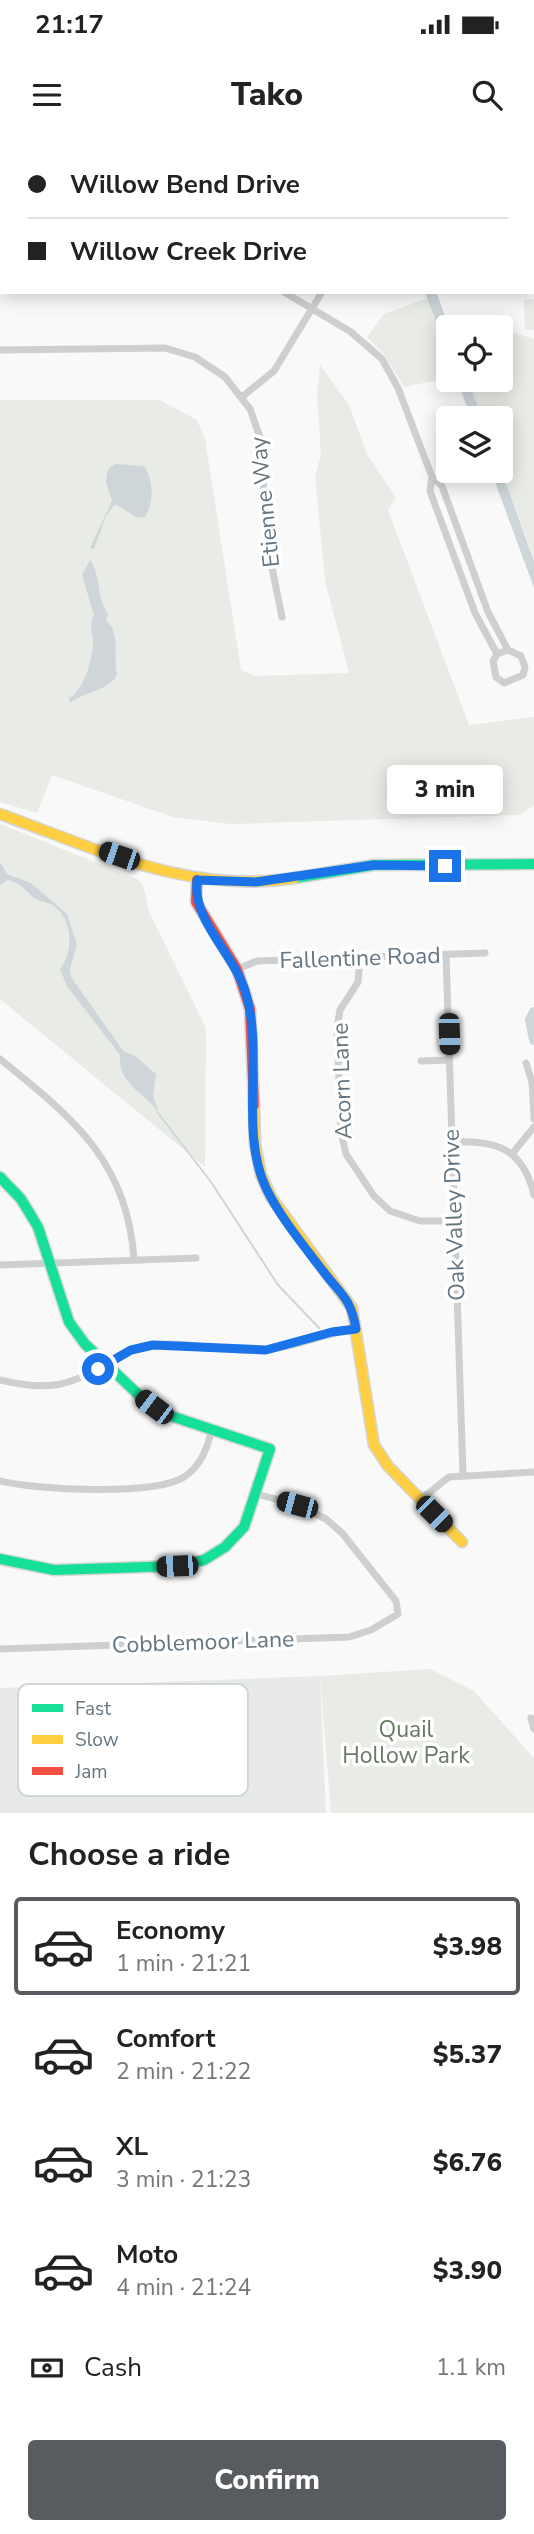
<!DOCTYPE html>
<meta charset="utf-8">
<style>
body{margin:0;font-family:"Nunito Sans",sans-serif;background:#f2f2f2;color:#222;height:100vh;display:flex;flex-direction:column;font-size:26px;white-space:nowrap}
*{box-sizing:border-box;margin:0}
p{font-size:23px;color:#767676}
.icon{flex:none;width:38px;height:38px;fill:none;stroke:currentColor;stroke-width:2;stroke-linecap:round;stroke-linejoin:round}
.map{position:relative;height:1673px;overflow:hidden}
.side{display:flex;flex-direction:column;background:#fff;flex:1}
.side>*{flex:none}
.hud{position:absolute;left:0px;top:0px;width:536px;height:154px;box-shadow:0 4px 18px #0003;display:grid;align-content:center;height:154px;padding:0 28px;background:#fff}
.fabs{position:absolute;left:436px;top:175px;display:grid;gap:14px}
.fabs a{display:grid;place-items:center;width:77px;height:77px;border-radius:7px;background:#fff;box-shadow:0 4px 18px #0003;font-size:35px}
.end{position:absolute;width:32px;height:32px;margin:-16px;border:9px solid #1a73e8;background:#fff;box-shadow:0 0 0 4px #fff}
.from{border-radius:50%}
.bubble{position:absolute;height:49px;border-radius:7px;background:#fff;box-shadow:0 4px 18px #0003;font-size:23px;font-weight:800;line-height:49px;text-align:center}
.car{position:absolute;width:21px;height:42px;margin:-21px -10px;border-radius:9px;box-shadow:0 0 5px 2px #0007;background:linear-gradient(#222 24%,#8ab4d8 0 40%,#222 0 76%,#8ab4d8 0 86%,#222 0)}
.hud b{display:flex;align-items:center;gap:24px;height:66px;font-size:26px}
.hud b+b{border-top:2px solid #e0e0e0}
.hud i{width:18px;height:18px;background:#222}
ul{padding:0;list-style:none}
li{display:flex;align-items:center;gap:21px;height:98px;margin:0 14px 10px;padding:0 14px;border:4px solid transparent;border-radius:7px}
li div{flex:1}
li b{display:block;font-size:26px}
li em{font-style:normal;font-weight:800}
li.on{border-color:#585c60}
li>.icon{width:63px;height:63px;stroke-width:1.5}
h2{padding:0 28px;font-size:32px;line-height:84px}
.pay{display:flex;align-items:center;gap:18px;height:77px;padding:0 28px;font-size:26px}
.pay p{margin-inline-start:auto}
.cta{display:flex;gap:14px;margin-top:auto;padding:14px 28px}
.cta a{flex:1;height:80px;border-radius:7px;background:#585c60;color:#fff;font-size:28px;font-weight:800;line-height:80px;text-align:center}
.status{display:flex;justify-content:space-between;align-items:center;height:49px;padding:0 35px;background:#fff;direction:ltr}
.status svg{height:19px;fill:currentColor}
header{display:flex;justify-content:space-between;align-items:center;height:91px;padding:0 28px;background:#fff;font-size:32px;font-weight:800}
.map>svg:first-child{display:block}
.built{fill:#e8e9e9}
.green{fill:#e8ebe6}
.water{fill:#ced6d9}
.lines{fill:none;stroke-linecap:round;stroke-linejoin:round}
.stream{stroke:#ced6d9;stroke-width:2}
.river{stroke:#ced6d9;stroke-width:10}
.fast-casing{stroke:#d5d6d7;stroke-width:13}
.slow-casing{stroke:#d5d6d7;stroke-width:13}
.jam-casing{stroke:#d5d6d7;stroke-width:13}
.street{stroke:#cecfd0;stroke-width:7}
.fast{stroke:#16e098;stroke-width:10}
.slow{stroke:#ffcf43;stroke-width:10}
.jam{stroke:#f24e42;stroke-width:10}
.route{stroke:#1a73e8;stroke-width:9}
.labels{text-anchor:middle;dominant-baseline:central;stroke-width:7;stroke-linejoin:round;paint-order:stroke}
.street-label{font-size:23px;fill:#657683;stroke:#fff}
.park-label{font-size:23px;fill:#687a64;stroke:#fff}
.key{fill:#fff;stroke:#d1d6da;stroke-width:2}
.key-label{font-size:19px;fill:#657683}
</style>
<div class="status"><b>21:17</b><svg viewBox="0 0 49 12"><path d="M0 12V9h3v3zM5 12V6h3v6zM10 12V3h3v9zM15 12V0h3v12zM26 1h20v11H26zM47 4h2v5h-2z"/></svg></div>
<header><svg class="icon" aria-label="menu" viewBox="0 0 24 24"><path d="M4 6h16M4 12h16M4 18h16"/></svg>Tako<svg class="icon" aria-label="search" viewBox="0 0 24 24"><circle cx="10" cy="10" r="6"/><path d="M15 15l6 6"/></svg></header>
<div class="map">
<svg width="534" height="1673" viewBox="0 0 534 1673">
<rect width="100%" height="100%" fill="#f9f9f9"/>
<!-- built -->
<path class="built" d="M320,1536L326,1673H0V1548Z"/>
<!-- green -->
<path class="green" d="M236,0H505L506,2H237Z
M428,158L436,180L454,175L496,187H448V238L404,247L383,213L367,197L384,174Z
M534,159V190H525L524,160Z
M501,189L534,199V419L501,328L500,278H482L468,240H500Z
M320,225L349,265L367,314L396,358L388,370L469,585L534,577V665L520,675L231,684L173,677L52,635L37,673L0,662V260H160L197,280L205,299L241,530L255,536L349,533L325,441L315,336L321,315L317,255Z
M0,684L137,739L143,745L149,772L206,888L205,1027L0,859Z
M430,1529L474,1551L534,1618V1673H331L320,1536Z"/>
<!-- water -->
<path class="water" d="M437,154L449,187L448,214L428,158Z
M457,240H468L482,278H471Z
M115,324L144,326C154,341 154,362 145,377L138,378L115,364L106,376L94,409L90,408L112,361L106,342L108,329Z
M501,329L534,421V448L491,331Z
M90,420C101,434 96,457 108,474L106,480C121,494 113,516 117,534C111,550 84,552 70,563L69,558C84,550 93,519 93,502C93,492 88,484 94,475L82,435Z
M0,722L7,734L31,743L67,774L77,805L70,828L71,837L124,912L134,915L156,934L153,955L159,975C150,954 117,946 120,915L67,846L60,829C74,812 73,780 54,766C49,762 40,762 34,758C23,748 24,745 8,740L0,745Z"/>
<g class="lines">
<!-- stream -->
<path class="stream" d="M158,973L211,1042L278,1145L319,1188"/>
<!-- river -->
<path class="river" d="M0,24L2,25
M430,152L437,170
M534,872L530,880L534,900"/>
<!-- fast casing -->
<g class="fast-casing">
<path id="fast" d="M295,738L374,725L534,724
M0,1037L21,1059L38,1087L69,1182L85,1204L141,1257L168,1275L270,1309L244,1387L225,1407L204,1420L177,1426L54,1430L0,1419"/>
</g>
<!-- slow casing -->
<g class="slow-casing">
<path id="slow" d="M0,674C98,709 189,755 295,738
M254,965L255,1004L261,1035L271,1057L352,1168L374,1305L388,1326L462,1402"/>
</g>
<!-- jam casing -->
<g class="jam-casing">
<path id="jam" d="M197,740L196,762L237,829L250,869L254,965"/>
</g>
<!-- street -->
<path class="street" d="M46,0L47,2
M0,107H2
M284,152L351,192L382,219L398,248L432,337L442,346L488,472L508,510L521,516L525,527L523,535L504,543L496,537L493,521L497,514L508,510
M0,210L165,208L195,217L225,237L250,269L261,300L267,403L282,477
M243,256L274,231L322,152
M432,337L430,351L475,473L497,514
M446,815L463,1335
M360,818L358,842L340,870L337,888L341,992L346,1014L374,1056L390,1071L420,1081H455
M237,829L257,821L485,813
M0,919C71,977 128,1020 134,1120
M421,921L449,920
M526,923L532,942L534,979
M452,1002C496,1000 523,1008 534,1055
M512,1014L534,987
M0,1125L196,1118
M0,1240C49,1252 69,1246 111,1222C123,1215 131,1209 145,1206C183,1199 224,1213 262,1210C295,1208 324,1193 356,1189
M0,1341C35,1350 154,1356 184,1337C200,1327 207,1310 211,1292
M420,1360L449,1337L534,1332
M0,1509L349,1497L371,1490L398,1474L396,1461L342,1393L326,1379L297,1365L257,1354
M531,1578L534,1589"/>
<!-- fast -->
<use href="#fast" class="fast"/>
<!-- slow -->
<use href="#slow" class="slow"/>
<!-- jam -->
<use href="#jam" class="jam"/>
</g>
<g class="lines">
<!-- route -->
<path class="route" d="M98,1229L131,1210L153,1205L266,1210L332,1192L356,1189C351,1158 341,1155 323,1131C304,1106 280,1077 266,1048C239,991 264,914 246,854C235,814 192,782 197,740L256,742L374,725L445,726"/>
</g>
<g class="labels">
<!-- street labels -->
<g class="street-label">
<text transform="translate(265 362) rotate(-96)">Etienne Way</text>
<text transform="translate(360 818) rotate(-2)">Fallentine Road</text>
<text transform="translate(342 941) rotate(-92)">Acorn Lane</text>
<text transform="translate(454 1075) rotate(-92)">Oak Valley Drive</text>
<text transform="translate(203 1502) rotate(-2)">Cobblemoor Lane</text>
</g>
<!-- park labels -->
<g class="park-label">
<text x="406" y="1589">Quail<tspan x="406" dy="26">Hollow Park</tspan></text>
</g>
</g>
<!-- legend -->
<rect x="18" y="1544" width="230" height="112" rx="10" class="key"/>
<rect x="32" y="1564" width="31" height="8" fill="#16e098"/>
<rect x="32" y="1595" width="31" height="9" fill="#ffcf43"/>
<rect x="32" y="1627" width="31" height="8" fill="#f24e42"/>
<g class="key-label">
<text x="75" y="1575">Fast</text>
<text x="75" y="1606">Slow</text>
<text x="75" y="1638">Jam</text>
</g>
</svg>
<div class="fabs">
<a><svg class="icon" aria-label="locate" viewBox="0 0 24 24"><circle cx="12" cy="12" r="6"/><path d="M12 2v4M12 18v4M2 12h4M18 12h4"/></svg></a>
<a><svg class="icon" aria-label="layers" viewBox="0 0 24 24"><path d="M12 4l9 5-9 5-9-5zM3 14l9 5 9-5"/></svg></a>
</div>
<i class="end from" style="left:98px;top:1229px"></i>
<i class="end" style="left:445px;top:726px"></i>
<div class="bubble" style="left:387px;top:625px;width:116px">3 min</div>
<i class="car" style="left:119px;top:716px;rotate:289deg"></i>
<i class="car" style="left:449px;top:894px;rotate:178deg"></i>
<i class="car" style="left:154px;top:1267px;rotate:307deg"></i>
<i class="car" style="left:297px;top:1365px;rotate:285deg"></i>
<i class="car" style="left:434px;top:1374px;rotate:135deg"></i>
<i class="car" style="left:177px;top:1426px;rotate:268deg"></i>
<div class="hud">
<b><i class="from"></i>Willow Bend Drive</b>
<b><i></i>Willow Creek Drive</b>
</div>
</div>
<section class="side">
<h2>Choose a ride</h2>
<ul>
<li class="on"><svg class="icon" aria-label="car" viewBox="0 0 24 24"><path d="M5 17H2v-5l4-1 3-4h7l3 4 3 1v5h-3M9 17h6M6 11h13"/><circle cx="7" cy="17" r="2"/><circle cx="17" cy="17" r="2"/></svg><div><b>Economy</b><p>1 min · 21:21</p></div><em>$3.98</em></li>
<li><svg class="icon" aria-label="car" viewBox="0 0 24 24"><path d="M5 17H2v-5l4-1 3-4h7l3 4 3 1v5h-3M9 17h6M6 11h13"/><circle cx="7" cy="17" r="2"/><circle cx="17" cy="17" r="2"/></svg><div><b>Comfort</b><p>2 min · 21:22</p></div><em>$5.37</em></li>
<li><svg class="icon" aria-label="car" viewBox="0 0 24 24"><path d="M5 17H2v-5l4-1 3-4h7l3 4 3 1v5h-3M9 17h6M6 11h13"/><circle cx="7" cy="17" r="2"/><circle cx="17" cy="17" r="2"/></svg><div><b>XL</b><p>3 min · 21:23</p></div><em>$6.76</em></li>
<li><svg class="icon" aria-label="car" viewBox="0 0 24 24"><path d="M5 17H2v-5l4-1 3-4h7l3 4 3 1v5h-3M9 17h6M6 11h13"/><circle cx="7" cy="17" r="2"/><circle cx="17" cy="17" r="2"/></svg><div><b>Moto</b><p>4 min · 21:24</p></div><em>$3.90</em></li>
</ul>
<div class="pay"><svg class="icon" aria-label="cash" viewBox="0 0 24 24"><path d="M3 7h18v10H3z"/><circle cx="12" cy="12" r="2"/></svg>Cash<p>1.1 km</p></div>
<div class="cta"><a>Confirm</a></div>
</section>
